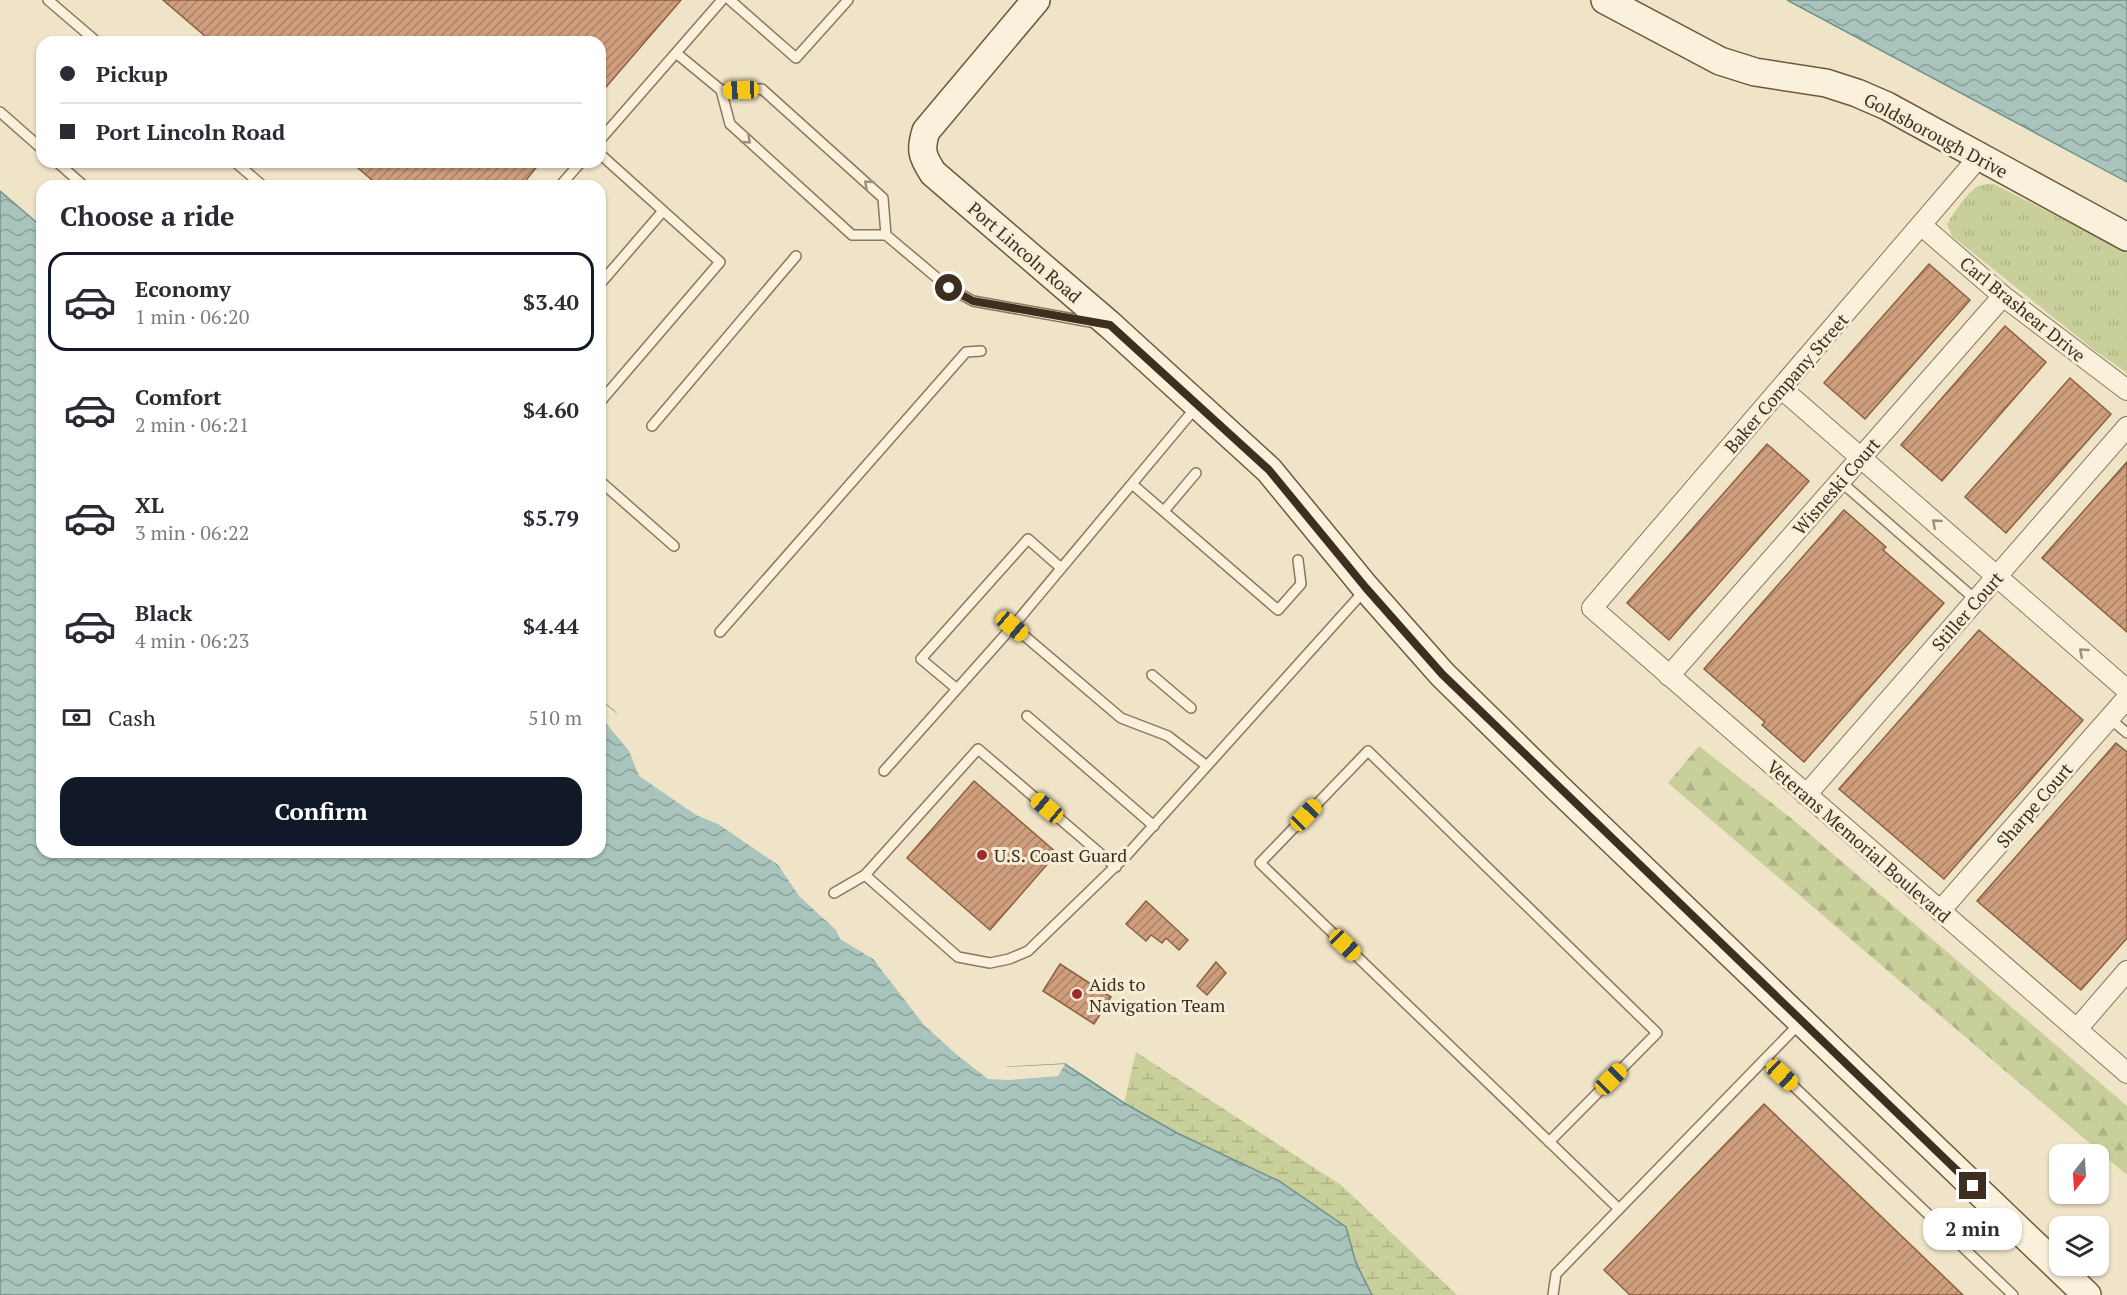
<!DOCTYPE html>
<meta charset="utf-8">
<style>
body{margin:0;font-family:"PT Serif",serif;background:#f7f7f7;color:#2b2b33;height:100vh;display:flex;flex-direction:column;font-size:22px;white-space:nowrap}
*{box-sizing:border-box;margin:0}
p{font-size:20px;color:#7c7c81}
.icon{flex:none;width:33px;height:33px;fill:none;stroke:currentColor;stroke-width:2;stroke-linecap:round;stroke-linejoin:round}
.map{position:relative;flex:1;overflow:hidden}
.sheet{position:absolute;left:36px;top:180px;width:570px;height:678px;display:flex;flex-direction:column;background:#fff;border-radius:18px;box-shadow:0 2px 4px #0004}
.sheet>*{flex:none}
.top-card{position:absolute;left:36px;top:36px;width:570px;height:132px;border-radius:18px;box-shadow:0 2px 4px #0004;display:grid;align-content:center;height:132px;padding:0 24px;background:#fff}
.needle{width:39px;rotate:197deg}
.fabs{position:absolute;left:2049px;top:1144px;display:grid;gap:12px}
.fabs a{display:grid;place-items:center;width:60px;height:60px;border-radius:12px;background:#fff;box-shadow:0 2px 4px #0004;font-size:30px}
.end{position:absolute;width:27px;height:27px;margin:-14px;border:8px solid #3d2e20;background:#fff;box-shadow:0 0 0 3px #fff}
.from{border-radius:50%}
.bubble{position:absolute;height:42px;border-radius:18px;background:#fff;box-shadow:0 2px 4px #0004;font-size:20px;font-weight:700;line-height:42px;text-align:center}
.car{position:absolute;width:18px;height:36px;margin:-18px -9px;border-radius:8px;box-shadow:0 0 4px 2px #0007;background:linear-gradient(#f5c518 24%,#345 0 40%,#f5c518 0 76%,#345 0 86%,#f5c518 0)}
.top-card b{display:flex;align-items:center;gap:21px;height:57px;font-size:22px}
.top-card b+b{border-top:2px solid #e1e1e2}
.top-card i{width:15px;height:15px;background:#2b2b33}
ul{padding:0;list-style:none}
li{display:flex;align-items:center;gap:18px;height:99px;margin:0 12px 9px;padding:0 12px;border:3px solid transparent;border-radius:18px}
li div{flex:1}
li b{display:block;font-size:22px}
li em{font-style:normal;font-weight:700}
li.current{border-color:#111827}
li>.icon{width:54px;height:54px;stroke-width:1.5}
h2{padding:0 24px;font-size:27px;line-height:72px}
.pay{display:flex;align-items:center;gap:15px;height:66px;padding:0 24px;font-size:22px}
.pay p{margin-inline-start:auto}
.primary-button{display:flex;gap:12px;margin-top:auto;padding:12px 24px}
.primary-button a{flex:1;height:69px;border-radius:18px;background:#111827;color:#fff;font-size:24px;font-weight:700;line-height:69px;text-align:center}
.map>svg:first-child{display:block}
.grass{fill:url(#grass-tufts)}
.forest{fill:url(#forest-firs)}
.wetland{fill:url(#wetland-marsh)}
.water{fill:url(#water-waves);stroke:#6f938a;stroke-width:1.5}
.pier{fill:#f0e4c8}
.building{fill:url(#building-hatch);stroke:#8d5f41;stroke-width:1.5}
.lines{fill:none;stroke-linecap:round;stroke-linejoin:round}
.lane-casing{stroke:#8d765c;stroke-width:12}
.street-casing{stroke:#8d765c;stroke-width:22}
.secondary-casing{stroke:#6f573f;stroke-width:30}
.lane{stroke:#faf1dc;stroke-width:9}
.street{stroke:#faf1dc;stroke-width:20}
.secondary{stroke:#faf1dc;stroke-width:27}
.oneway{stroke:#9c907e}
.route{stroke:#3d2e20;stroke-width:8}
.poi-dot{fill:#9e2a2b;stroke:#f7eed8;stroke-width:2}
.labels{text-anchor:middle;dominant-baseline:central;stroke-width:6;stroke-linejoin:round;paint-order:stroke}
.street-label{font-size:18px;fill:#3d2e20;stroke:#f7eed8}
.poi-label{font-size:18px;fill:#3d2e20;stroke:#f7eed8;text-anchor:start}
</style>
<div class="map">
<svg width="2127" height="1295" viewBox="0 0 2127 1295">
<defs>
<pattern id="grass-tufts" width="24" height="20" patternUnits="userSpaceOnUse" patternTransform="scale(1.5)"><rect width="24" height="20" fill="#c9cf9b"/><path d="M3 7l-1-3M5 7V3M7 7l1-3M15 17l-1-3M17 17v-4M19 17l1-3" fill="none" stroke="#aeb285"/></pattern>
<pattern id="forest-firs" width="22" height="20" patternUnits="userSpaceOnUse" patternTransform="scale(1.5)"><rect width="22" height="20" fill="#c9cf9b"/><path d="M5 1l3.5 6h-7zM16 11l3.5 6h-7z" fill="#aeb285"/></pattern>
<pattern id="wetland-marsh" width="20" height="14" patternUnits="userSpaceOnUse" patternTransform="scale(1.5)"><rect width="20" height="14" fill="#c9cf9b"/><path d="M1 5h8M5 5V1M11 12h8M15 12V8" fill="none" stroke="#aeb285"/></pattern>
<pattern id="water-waves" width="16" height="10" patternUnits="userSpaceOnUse" patternTransform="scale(1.5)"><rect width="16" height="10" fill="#a9c4bc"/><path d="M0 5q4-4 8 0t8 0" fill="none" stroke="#8ba098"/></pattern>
<pattern id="building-hatch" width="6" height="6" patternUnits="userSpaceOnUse" patternTransform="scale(1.5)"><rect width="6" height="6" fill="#cf9f7d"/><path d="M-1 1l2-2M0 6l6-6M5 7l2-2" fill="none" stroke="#a98266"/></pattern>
</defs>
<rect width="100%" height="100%" fill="#f0e4c8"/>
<!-- grass -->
<path class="grass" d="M1994,184L2127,252V373L2094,350L1952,236L1947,225C1952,215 1965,196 1974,189C1980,184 1987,184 1994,184Z"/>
<!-- forest -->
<path class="forest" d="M1699,746L1792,819L2127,1106V1175L1668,783Z"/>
<!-- wetland -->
<path class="wetland" d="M1136,1052L1341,1185L1457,1295H1261L1065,1064L1124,1103Z"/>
<!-- water -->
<path class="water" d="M1787,0H2127V182Z
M0,191L42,227V852H600V700L614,711L646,761L737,825L919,1005L994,1068L1065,1064L1124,1103L1177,1133L1279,1181L1346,1227L1356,1263L1372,1295H0Z"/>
<!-- pier -->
<path class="pier" d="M600,700L614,711L626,724L648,759L739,822L780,856L908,985L922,1003L995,1065H1004L1007,1067L1065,1064L1058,1076L1009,1080L988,1079L957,1055L924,1025L873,959L840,939L836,930L799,896L778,865L718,824L696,815L639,776L629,751L600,716Z"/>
<!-- building -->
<path class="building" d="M163,0H681L600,94V42H212Z
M351,162H541L521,186H379Z
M1929,264L1970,300L1865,419L1824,383Z
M2005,326L2046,362L1942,481L1901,445Z
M2070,378L2111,414L2006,533L1965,497Z
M1767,444L1809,481L1669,640L1627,603Z
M2127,462V632L2042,558Z
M1844,510L1886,547L1883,550L1944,603L1804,762L1762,725L1765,722L1704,669Z
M1979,630L2083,720L1944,879L1839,789Z
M2116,743L2127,752V938L2081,990L1977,901Z
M974,781L1057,853L990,930L907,858Z
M1146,901L1188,940L1179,950L1166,938L1162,943L1151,935L1146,941L1126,924Z
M1216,962L1226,973L1207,995L1197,986Z
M1060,964L1111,997L1094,1024L1043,991Z
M1764,1104L1963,1295H1630L1604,1270Z"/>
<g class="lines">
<!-- lane casing -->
<g class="lane-casing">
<path id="lane" d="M48,0L97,42
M730,0L796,58L848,0
M676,53L721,90L730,124L852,235H886L949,288L973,301L1096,323
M721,90L762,89L883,198L886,235
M0,112L42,149
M600,140L722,0
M600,154L720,262L600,402
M57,162L84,186
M235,162L263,186
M560,186L581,162
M600,284L663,211
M1197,406L1013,626L1121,718L1168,736L1207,766
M652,426L796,256
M600,481L674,546
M1840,481L1976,600
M1132,484L1278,610L1301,584L1298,560
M1164,511L1196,473
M720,632L966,352L981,351
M1152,675L1191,708
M957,689L921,659L1028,539L1061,568
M1027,716L1154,826
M2109,718L2127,733
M884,771L1013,626
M865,875L958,957L990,963L1009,959L1028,951L1126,856L1365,590
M834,893L865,875L978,749L1116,867
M1765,1059L2013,1295
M1549,1142L1657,1033L1368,751L1260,863L1619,1209
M1553,1295L1556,1274L1800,1023"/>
</g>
<!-- street casing -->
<g class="street-casing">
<path id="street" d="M1979,157L1592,608L2127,1073
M1921,225L2003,296L2127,390
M1782,389L2127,690
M1669,676L2003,296
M1806,795L2127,427
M1940,911L2127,698
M2077,1029L2127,971"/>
</g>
<!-- secondary casing -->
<g class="secondary-casing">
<path id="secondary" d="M1036,0L926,131C920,150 922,156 933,173L1110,325L1269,470L1366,588L1442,674L1557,787L2087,1295
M1605,0L1720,61L1755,72L1826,83L1857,93L1887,106L2127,237"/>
</g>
<!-- lane -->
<use href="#lane" class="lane"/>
<!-- street -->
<use href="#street" class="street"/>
<!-- secondary -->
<use href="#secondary" class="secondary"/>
</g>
<!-- one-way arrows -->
<defs><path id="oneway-chevron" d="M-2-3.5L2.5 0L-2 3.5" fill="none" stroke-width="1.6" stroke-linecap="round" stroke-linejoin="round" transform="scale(1.5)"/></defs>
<g class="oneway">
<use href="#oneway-chevron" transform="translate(747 140) rotate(42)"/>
<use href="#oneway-chevron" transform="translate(868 184) rotate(-138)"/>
<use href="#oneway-chevron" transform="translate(1936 523) rotate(-139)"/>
<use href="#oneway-chevron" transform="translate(2083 652) rotate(-139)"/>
</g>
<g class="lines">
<!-- route -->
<path class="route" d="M949,288L973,301L1110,325L1269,470L1366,588L1442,674L1973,1186"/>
</g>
<!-- markers -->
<g class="poi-dot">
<circle cx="982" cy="855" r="6"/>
<circle cx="1077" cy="994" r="6"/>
</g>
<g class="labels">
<!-- street labels -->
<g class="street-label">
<text transform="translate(1936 135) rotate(28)">Goldsborough Drive</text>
<text transform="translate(1025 252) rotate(41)">Port Lincoln Road</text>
<text transform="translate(2023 309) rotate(39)">Carl Brashear Drive</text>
<text transform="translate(1786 383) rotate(-49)">Baker Company Street</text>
<text transform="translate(1836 486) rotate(-49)">Wisneski Court</text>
<text transform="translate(1967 611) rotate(-49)">Stiller Court</text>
<text transform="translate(2034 805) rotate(-49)">Sharpe Court</text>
<text transform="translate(1859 841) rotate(41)">Veterans Memorial Boulevard</text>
</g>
<!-- poi labels -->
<g class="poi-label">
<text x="994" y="855">U.S. Coast Guard</text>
<text x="1089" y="984">Aids to<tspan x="1089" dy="21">Navigation Team</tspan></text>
</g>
</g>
</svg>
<div class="fabs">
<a><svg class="needle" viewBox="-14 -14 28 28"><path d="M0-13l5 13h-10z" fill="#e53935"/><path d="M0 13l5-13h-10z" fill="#7c7c81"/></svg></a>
<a><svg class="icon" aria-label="layers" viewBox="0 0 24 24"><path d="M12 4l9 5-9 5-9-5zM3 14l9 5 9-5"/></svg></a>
</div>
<i class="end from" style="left:949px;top:288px"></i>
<i class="end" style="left:1973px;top:1186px"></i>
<div class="bubble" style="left:1923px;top:1208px;width:99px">2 min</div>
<i class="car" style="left:741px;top:90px;rotate:268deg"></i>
<i class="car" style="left:1012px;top:626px;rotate:130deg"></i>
<i class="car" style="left:1047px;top:808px;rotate:310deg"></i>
<i class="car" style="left:1306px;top:815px;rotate:44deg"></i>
<i class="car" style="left:1345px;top:945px;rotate:134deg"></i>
<i class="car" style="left:1782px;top:1075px;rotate:133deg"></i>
<i class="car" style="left:1611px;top:1079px;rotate:45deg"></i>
<div class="top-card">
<b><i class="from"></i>Pickup</b>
<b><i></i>Port Lincoln Road</b>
</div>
<section class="sheet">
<h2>Choose a ride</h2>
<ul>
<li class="current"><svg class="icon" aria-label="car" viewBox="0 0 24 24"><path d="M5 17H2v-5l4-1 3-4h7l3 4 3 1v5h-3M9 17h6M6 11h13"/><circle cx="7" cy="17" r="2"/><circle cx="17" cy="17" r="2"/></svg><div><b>Economy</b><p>1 min · 06:20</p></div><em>$3.40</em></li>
<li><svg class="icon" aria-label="car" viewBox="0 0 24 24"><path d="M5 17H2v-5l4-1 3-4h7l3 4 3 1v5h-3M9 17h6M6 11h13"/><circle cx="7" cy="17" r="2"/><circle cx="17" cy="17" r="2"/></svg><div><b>Comfort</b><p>2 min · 06:21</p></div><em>$4.60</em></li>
<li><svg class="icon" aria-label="car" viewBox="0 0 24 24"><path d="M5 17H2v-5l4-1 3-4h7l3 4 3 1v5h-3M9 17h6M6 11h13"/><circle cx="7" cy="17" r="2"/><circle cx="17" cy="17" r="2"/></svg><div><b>XL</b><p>3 min · 06:22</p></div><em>$5.79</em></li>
<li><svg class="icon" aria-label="car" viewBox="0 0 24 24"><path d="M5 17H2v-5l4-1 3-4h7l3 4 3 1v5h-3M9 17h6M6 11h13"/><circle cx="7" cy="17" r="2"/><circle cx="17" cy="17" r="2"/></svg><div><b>Black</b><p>4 min · 06:23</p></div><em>$4.44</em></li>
</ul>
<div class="pay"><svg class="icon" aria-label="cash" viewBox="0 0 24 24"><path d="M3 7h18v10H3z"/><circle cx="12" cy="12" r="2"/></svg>Cash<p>510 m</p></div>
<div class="primary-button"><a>Confirm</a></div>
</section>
</div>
